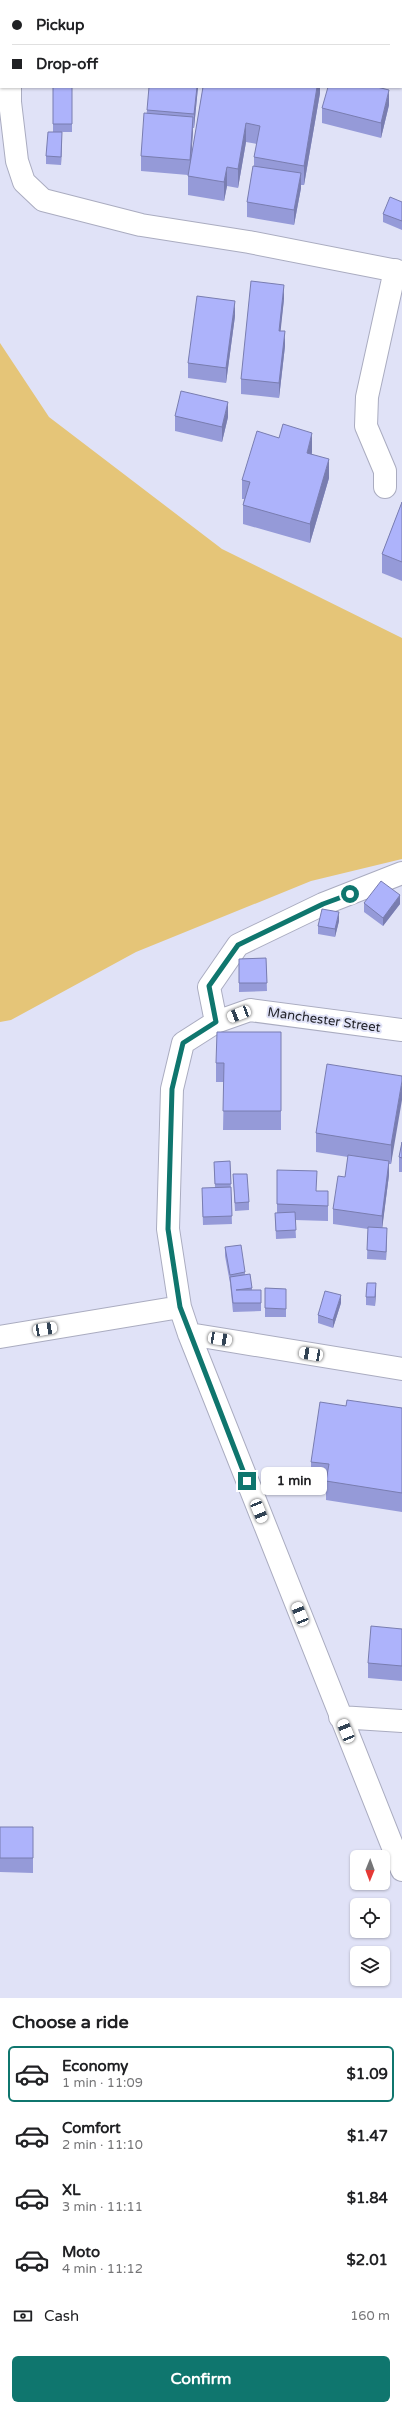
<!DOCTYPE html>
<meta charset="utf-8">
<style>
body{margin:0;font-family:"Varela Round",sans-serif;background:#f6f6f6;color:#202124;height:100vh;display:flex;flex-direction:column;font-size:15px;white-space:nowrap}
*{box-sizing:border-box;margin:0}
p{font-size:13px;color:#757577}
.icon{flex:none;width:22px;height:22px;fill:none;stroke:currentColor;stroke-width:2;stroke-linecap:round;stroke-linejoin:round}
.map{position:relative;height:1998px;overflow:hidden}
.drawer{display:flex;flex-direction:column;background:#fff;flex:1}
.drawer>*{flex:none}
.hud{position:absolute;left:0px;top:0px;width:402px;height:88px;box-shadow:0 1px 3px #0004;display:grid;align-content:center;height:88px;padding:0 12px;background:#fff}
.needle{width:26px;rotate:181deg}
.fabs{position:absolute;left:350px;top:1850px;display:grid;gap:8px}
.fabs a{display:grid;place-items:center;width:40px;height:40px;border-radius:6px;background:#fff;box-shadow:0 1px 3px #0004;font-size:20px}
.end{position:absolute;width:18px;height:18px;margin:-9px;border:5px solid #0f766e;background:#fff;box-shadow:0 0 0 2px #fff}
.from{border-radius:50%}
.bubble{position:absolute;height:28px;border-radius:6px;background:#fff;box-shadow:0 1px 3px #0004;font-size:13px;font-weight:700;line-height:28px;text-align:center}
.car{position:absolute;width:12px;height:24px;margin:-12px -6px;border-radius:5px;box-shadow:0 0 3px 1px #0007;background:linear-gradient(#fff 24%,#345 0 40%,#fff 0 76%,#345 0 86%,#fff 0)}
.hud b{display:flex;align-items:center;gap:14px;height:38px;font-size:15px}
.hud b+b{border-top:1px solid #e0e0e0}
.hud i{width:10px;height:10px;background:#202124}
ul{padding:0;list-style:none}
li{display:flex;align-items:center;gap:12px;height:56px;margin:0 8px 6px;padding:0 4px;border:2px solid transparent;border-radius:6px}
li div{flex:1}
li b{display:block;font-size:15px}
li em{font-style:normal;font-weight:700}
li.selected{border-color:#0f766e}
li>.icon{width:36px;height:36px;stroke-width:1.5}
h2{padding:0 12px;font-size:18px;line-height:48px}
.pay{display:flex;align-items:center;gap:10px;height:44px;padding:0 12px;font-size:15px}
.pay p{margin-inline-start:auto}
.button{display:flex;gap:8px;margin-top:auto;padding:8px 12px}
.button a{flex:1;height:46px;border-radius:6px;background:#0f766e;color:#fff;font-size:16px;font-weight:700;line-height:46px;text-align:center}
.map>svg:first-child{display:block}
.water{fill:#e5c578}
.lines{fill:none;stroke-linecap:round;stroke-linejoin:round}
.minor-casing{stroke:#aaacc0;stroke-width:24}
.minor{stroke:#fff;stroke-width:22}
.wall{fill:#959ad8}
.shaded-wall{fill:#797db0}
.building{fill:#adb3fb;stroke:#797db0}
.route{stroke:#0f766e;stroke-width:5}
.labels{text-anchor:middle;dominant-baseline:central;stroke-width:4;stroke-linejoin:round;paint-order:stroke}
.street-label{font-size:13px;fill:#23242b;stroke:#e0e2f7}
</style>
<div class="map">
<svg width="402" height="1998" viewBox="0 0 402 1998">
<rect width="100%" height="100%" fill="#e0e2f7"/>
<!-- water -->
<path class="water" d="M0,343L49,417L222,549L402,638V859L311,881L136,952L11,1020L0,1022Z"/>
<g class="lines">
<!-- minor casing -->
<g class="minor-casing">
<path id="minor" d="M12,1V0
M10,87V102L17,161L24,182L43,200L141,225L249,242L402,272
M385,487V471L366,426L367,397L395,270
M216,1022L209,987L238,945L323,904L402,873
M402,1030L250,1010L216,1022L183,1043L172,1089L168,1229L180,1307L189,1334L402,1870
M189,1334L402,1369
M0,1337L180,1307
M340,1717L402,1721"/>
</g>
<!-- minor -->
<use href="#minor" class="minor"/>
</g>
<!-- wall -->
<path class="wall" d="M402,0V85H401V1Z
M53,87H72V132H56L62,141L61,165L46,164V156L53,132Z
M198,87L194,128H193L191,161L203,87H320V93L304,185H301V188L294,225L247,217V202L254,166V157L257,144L246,142L238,188L227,186L224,201L188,195V175L141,171V156L147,110Z
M389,105L381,138L322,123V108Z
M402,202V230L383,222V214Z
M284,299L280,331L285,346L279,398L241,394V379Z
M235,316L226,383L188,378V363Z
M175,416L228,417L222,442L175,431Z
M312,452V454L329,478L310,543L243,524V505L244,499H242V480Z
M402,502V581L382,573V554Z
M364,903L400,904L383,926L364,912Z
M339,921L335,937L318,934V926Z
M266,958L267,991L239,992V959Z
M281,1032V1130H223L224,1082H216V1063Z
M402,1076L391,1164H389V1175L382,1228L387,1237L386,1260L367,1259L368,1229L333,1224V1209L345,1177L348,1157L316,1152V1133Z
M402,1142V1172H399V1157Z
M230,1161L232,1224L203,1225L202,1196L215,1188L214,1162Z
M277,1170L316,1191H328V1221L295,1220L296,1238L276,1239L275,1213H277Z
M233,1174L249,1202V1210L235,1211Z
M225,1247L245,1272V1275L252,1288V1290L261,1303V1311L233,1312L230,1283L225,1256Z
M265,1288L286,1289V1317H265Z
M376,1292L375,1306L366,1305V1297Z
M341,1303L333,1328L318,1323V1315Z
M346,1406L402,1408V1512L326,1500V1483L311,1481V1462Z
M402,1629V1681L368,1678V1663Z
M0,1827H33V1873L0,1872Z"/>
<!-- shaded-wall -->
<path class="shaded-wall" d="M197,87H198L194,128V114Z
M317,87H320V93L304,185V166Z
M389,90V105L381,138V123Z
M193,117V131L190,175V160Z
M246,123V142L238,188V169Z
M62,132V141L61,165V157Z
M227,167V186L224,201V182Z
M301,173V188L294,225V210Z
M284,285V299L279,346V331Z
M235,301V316L226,383V368Z
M285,331V346L279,398V383Z
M228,402V417L222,442V427Z
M312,433V452L307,472V453Z
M329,459V478L310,543V524Z
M400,895V904L383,926V918Z
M339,912V921L335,937V929Z
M402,1081V1100L391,1164V1145Z
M389,1161V1175L382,1230V1216Z
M387,1228V1237L386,1260V1252Z
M376,1283V1292L375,1306V1297Z
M341,1295V1303L333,1328V1320Z"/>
<!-- building -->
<path class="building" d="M130,0H193V1H130Z
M215,0H261L260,1H215Z
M270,0H335V1H270Z
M358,0H370L372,1H358Z
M396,0H402V66H401V1H395Z
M53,87H72V124H53Z
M149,87H197L194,114L147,110Z
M203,87H317L304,166L254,157L260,126L246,123L238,169L227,167L224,182L188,176Z
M328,87H377L389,90L381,123L322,108Z
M144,113L193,117L190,160L141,156Z
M48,132H62L61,157L46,156Z
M253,166L301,173L294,210L247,202Z
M390,197L402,202V221L383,214Z
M251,281L284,285L279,331H285L279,383L241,379Z
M197,296L235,301L226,368L188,363Z
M181,391L228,402L222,427L175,416Z
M283,424L312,433L307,453L329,459L310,524L243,505L250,482L242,480L257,431L279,438Z
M402,502V562L382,554Z
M381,881L400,895L383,918L364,903Z
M322,909L339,912L335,929L318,926Z
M266,958L267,983H239V959Z
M217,1032H281V1111H223L224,1063H216Z
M327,1064L402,1076V1081L391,1145L316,1133Z
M402,1142V1158L399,1157Z
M348,1155L389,1161L382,1216L333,1209L338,1176L345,1177Z
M230,1161L231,1184H215L214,1162Z
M277,1170L317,1171L316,1191H328V1206L277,1204Z
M233,1174H247L249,1202L235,1203Z
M231,1187L232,1216L203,1217L202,1188Z
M295,1212L296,1230L276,1231L275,1213Z
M368,1227L387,1228L386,1252L367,1250Z
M241,1245L245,1272L230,1275L225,1247Z
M250,1274L252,1288L236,1290H261V1303H233L230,1277Z
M367,1283H376L375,1297H366Z
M265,1288L286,1289V1309L265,1308Z
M325,1291L341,1295L333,1320L318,1315Z
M347,1400L402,1408V1493L326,1481L329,1464L311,1462L320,1402L346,1406Z
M371,1626L402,1629V1666L368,1663Z
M0,1827H33V1858H0Z"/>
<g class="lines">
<!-- route -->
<path class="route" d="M247,1481L180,1307L168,1229L172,1089L183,1043L216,1022L209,986L238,945L323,904L350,894"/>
</g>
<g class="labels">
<!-- street labels -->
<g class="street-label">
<text transform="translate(324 1020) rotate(8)">Manchester Street</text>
</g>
</g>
</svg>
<div class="fabs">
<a><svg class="needle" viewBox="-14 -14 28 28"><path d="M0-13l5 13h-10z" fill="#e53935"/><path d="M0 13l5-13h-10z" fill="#757577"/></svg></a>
<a><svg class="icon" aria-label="locate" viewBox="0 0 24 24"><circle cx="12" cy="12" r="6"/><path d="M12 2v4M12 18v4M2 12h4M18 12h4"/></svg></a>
<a><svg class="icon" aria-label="layers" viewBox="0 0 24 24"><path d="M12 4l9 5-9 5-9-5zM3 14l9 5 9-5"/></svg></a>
</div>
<i class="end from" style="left:350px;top:894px"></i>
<i class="end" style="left:247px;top:1481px"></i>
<div class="bubble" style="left:261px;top:1467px;width:66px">1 min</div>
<i class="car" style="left:239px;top:1014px;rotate:249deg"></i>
<i class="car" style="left:45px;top:1329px;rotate:81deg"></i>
<i class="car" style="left:220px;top:1339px;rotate:99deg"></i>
<i class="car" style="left:311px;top:1354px;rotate:279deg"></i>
<i class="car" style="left:259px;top:1511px;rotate:158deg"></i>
<i class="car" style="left:300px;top:1614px;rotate:338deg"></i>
<i class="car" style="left:346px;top:1731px;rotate:338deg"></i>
<div class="hud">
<b><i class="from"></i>Pickup</b>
<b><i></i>Drop-off</b>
</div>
</div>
<section class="drawer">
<h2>Choose a ride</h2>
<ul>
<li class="selected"><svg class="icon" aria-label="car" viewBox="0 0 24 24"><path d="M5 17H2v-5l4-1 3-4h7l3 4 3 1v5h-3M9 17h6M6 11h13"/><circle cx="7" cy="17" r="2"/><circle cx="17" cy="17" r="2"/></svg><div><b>Economy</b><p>1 min · 11:09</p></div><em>$1.09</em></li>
<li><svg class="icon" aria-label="car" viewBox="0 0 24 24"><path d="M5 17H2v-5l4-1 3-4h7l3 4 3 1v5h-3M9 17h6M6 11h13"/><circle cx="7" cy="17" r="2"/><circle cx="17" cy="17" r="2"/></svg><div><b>Comfort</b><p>2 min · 11:10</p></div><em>$1.47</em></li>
<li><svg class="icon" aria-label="car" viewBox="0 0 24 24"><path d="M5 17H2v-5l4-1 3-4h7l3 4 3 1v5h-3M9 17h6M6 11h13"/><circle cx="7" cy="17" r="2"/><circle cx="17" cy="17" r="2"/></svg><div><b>XL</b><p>3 min · 11:11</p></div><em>$1.84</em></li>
<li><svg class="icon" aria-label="car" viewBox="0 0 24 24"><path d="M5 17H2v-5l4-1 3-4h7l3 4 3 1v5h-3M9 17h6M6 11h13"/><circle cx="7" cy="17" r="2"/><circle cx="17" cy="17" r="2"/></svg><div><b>Moto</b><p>4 min · 11:12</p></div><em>$2.01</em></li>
</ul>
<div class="pay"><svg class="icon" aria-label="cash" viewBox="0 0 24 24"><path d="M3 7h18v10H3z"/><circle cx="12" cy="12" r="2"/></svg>Cash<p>160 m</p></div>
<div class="button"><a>Confirm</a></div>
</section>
